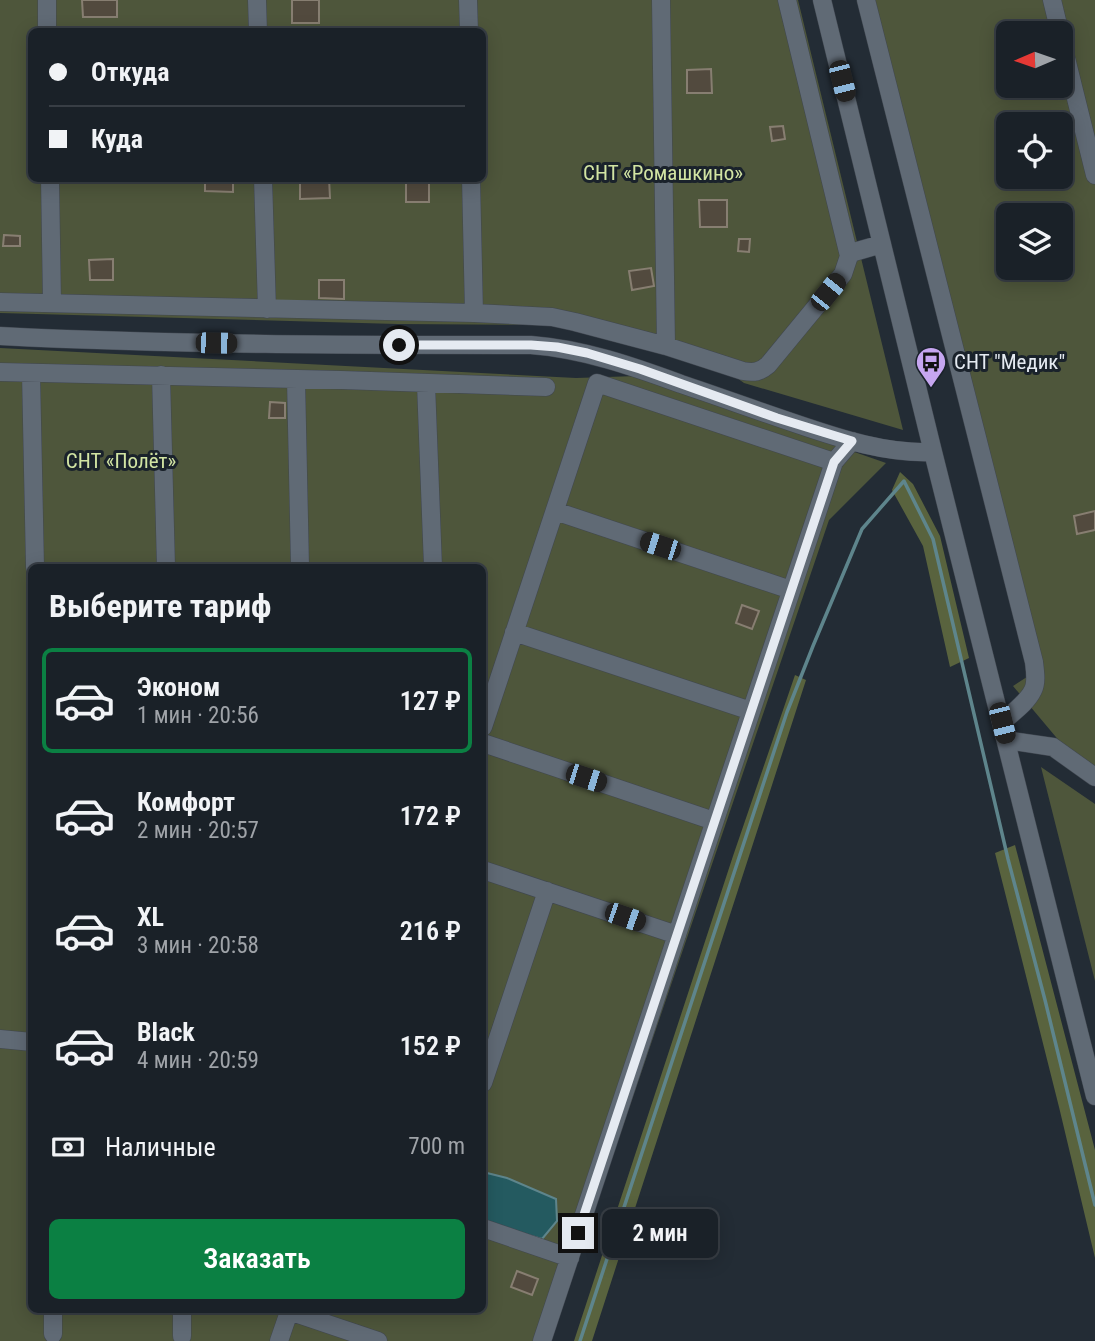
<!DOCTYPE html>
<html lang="ru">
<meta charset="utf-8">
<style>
body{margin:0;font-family:"Roboto Condensed",sans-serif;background:#272e34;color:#f1f3f6;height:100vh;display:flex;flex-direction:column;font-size:26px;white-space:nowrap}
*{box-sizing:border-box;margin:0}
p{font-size:23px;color:#9fa3a8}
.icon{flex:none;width:38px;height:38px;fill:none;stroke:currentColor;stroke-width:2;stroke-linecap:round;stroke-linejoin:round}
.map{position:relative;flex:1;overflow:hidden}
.drawer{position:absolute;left:28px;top:564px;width:458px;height:749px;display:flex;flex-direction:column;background:#1a2128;border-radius:10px;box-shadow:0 4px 18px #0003,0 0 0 2px #383e45}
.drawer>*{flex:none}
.banner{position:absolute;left:28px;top:28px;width:458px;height:154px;border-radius:10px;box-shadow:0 4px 18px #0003,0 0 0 2px #383e45;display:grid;align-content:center;height:154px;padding:0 21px;background:#1a2128}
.needle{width:46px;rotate:268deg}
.fabs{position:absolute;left:996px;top:21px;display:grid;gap:14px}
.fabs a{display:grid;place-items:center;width:77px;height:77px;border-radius:10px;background:#1a2128;box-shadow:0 4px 18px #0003,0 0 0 2px #383e45;font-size:35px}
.end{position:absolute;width:32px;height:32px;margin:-16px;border:9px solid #e5eaf1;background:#111;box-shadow:0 0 0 4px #111}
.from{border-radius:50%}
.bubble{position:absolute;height:49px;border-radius:10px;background:#1a2128;box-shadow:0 4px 18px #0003,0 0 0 2px #383e45;font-size:23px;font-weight:600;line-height:49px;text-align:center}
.car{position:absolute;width:21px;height:42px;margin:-21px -10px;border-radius:9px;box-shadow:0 0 5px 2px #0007;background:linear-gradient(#222 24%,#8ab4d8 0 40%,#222 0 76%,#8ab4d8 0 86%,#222 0)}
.banner b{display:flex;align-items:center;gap:24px;height:66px;font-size:26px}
.banner b+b{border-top:2px solid #383e45}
.banner i{width:18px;height:18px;background:#f1f3f6}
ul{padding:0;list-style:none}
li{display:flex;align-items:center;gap:21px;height:105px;margin:0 14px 10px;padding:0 7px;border:4px solid transparent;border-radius:10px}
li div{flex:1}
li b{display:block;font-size:26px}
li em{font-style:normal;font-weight:600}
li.current{border-color:#0b8043}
li>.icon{width:63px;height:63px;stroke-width:1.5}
h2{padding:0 21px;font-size:32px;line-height:84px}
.pay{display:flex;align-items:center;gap:18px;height:77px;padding:0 21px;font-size:26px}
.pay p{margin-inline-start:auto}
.button{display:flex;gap:14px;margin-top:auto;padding:14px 21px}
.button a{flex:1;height:80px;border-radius:10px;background:#0b8043;color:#fff;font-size:28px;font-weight:600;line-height:80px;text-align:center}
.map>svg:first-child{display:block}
.green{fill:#4e563b;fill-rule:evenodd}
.forest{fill:#59633e}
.water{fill:#245a60;stroke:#5e858c;stroke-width:2}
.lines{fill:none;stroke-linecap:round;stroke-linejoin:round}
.stream{stroke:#5e858c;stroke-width:3.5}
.building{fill:#524a3e;stroke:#877e71;stroke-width:2}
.minor-casing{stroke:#404750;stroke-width:19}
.minor{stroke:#606a75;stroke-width:18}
.route{stroke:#e5eaf1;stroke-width:9}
.labels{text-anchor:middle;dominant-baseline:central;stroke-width:6;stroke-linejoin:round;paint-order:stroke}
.park-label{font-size:21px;fill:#d2e4a3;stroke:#1a222b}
.poi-label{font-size:21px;fill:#e5eaf1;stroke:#1a222b;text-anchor:start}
</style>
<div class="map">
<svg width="1095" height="1341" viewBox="0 0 1095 1341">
<rect width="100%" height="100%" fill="#232c35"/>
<!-- green -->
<path class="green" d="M0,0H798L903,430L744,383L726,370L555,325L397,324L0,313ZM32,32H483V178H32Z
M859,0H1095V769L1066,749L1013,686L1030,675ZM1008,33H1060V86H1008ZM1008,124H1060V177H1008ZM1008,215H1060V268H1008Z
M0,348L576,378L637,376L886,463L829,520L550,1341H0ZM32,567H483V1309H32Z
M1041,767L1095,804V981Z"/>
<!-- forest -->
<path class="forest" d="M900,472L913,484L940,536L969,658L950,667L923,546L892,490Z
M795,675L806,680L592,1341H574L733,856Z
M1015,845L1095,1150V1258L1059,1107L995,853Z"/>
<!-- water -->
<path class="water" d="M483,1172L507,1178L556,1199L557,1221L542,1239L483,1222Z"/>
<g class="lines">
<!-- stream -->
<path class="stream" d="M580,1341L787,712L813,646L862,529L904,481L933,539L1008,859L1045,1000L1095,1205"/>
</g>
<!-- building -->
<path class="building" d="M82,0H117V17H83Z
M292,0H319V23H292Z
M711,69L712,93H687V70Z
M783,126L785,139L772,141L770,127Z
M205,178H233V192L205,191Z
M300,178H329L330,198L300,199Z
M429,180V202H406V181Z
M699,200H727V227H700Z
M4,235L20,236V246H3Z
M739,239H750L749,252L738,251Z
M113,259V280H90L89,260Z
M651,268L654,286L632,290L629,271Z
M319,280H344V299L319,298Z
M270,402L285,403V418H269Z
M1095,511V530L1077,534L1074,516Z
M742,605L759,611L752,629L736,623Z
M517,1271L538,1279L532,1295L511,1287Z"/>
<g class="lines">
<!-- minor casing -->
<g class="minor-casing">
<path id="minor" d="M47,0V32
M257,0L258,32
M468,0L469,32
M661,0L666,346
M822,0L933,452L1095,1096
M866,0L1034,662C1035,671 1037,682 1033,690C1027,703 1012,713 1001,723
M1052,0L1060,33
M1060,34L1095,175
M50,178L52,303
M263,178L267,309
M471,178L474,313
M849,256L854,252L882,244
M0,302L474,313L552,317L575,322L666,346L743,371C754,373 760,372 768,365L843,274L849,256L787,0
M0,336C177,345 354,345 531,345C583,349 632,366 681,384C720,397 758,411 797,424C841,439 887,454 933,452
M0,372L341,380L546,387
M31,373L35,567
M161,375L166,567
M296,379L300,567
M426,384L433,567
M555,511L791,590
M514,632L751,711
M483,727L597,383L834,462
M1006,740L1053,747L1095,777
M483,743L714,821
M483,870L677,935
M0,1039L32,1042
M483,1083L547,891
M483,1228L570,1258
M53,1309V1334
M182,1309V1336
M289,1311L378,1341
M279,1341L290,1309
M542,1341L834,462L852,441"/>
</g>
<!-- minor -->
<use href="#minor" class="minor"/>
</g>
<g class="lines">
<!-- route -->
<path class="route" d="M399,345H531L557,347L587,353L640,369L777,418L852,441L834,462L578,1233"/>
</g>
<!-- icons -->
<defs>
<g id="bus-pin" transform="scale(1.575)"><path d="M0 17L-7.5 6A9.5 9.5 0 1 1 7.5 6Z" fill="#c6a6f0" stroke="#1a222b"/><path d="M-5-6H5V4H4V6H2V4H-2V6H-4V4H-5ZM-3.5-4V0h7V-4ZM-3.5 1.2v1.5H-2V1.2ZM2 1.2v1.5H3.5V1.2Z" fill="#111"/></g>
</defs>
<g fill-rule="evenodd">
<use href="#bus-pin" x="931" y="362"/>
</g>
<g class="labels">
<!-- park labels -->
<g class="park-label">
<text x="663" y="173">СНТ «Ромашкино»</text>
<text x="121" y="461">СНТ «Полёт»</text>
</g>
<!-- poi labels -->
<g class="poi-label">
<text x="954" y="362">СНТ "Медик"</text>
</g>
</g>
</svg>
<div class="fabs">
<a><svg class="needle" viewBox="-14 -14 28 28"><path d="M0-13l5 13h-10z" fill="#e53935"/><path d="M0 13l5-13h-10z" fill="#9fa3a8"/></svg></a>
<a><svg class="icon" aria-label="locate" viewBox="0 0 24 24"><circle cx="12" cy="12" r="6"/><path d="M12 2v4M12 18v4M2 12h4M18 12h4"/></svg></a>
<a><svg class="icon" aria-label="layers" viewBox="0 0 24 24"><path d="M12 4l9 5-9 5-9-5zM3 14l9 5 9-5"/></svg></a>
</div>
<i class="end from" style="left:399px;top:345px"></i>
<i class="end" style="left:578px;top:1233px"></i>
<div class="bubble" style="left:602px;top:1209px;width:116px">2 мин</div>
<i class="car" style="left:842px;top:81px;rotate:166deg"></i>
<i class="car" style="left:828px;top:292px;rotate:39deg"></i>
<i class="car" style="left:216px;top:343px;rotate:91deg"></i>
<i class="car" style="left:660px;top:546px;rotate:288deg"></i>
<i class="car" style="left:1002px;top:723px;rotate:166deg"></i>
<i class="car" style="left:586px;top:778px;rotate:108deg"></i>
<i class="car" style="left:625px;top:917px;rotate:109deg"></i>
<div class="banner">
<b><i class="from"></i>Откуда</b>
<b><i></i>Куда</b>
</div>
<section class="drawer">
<h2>Выберите тариф</h2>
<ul>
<li class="current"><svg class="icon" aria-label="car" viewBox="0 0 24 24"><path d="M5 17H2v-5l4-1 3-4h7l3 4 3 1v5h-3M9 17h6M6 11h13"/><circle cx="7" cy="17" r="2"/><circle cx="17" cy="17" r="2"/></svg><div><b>Эконом</b><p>1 мин · 20:56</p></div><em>127 ₽</em></li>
<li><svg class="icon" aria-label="car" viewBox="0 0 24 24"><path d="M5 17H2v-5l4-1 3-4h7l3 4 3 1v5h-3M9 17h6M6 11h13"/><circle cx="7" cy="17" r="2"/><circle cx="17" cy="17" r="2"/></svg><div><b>Комфорт</b><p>2 мин · 20:57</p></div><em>172 ₽</em></li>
<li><svg class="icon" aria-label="car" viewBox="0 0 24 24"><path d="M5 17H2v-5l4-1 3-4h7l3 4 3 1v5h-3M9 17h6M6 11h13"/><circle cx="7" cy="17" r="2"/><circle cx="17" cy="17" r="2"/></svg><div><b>XL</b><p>3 мин · 20:58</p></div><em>216 ₽</em></li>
<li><svg class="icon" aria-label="car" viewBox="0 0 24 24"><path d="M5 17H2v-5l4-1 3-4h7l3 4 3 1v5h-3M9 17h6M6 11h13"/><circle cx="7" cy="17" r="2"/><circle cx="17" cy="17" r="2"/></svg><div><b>Black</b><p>4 мин · 20:59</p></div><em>152 ₽</em></li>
</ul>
<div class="pay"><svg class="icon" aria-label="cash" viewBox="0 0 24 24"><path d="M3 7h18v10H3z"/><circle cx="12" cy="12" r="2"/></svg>Наличные<p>700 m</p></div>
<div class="button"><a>Заказать</a></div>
</section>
</div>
